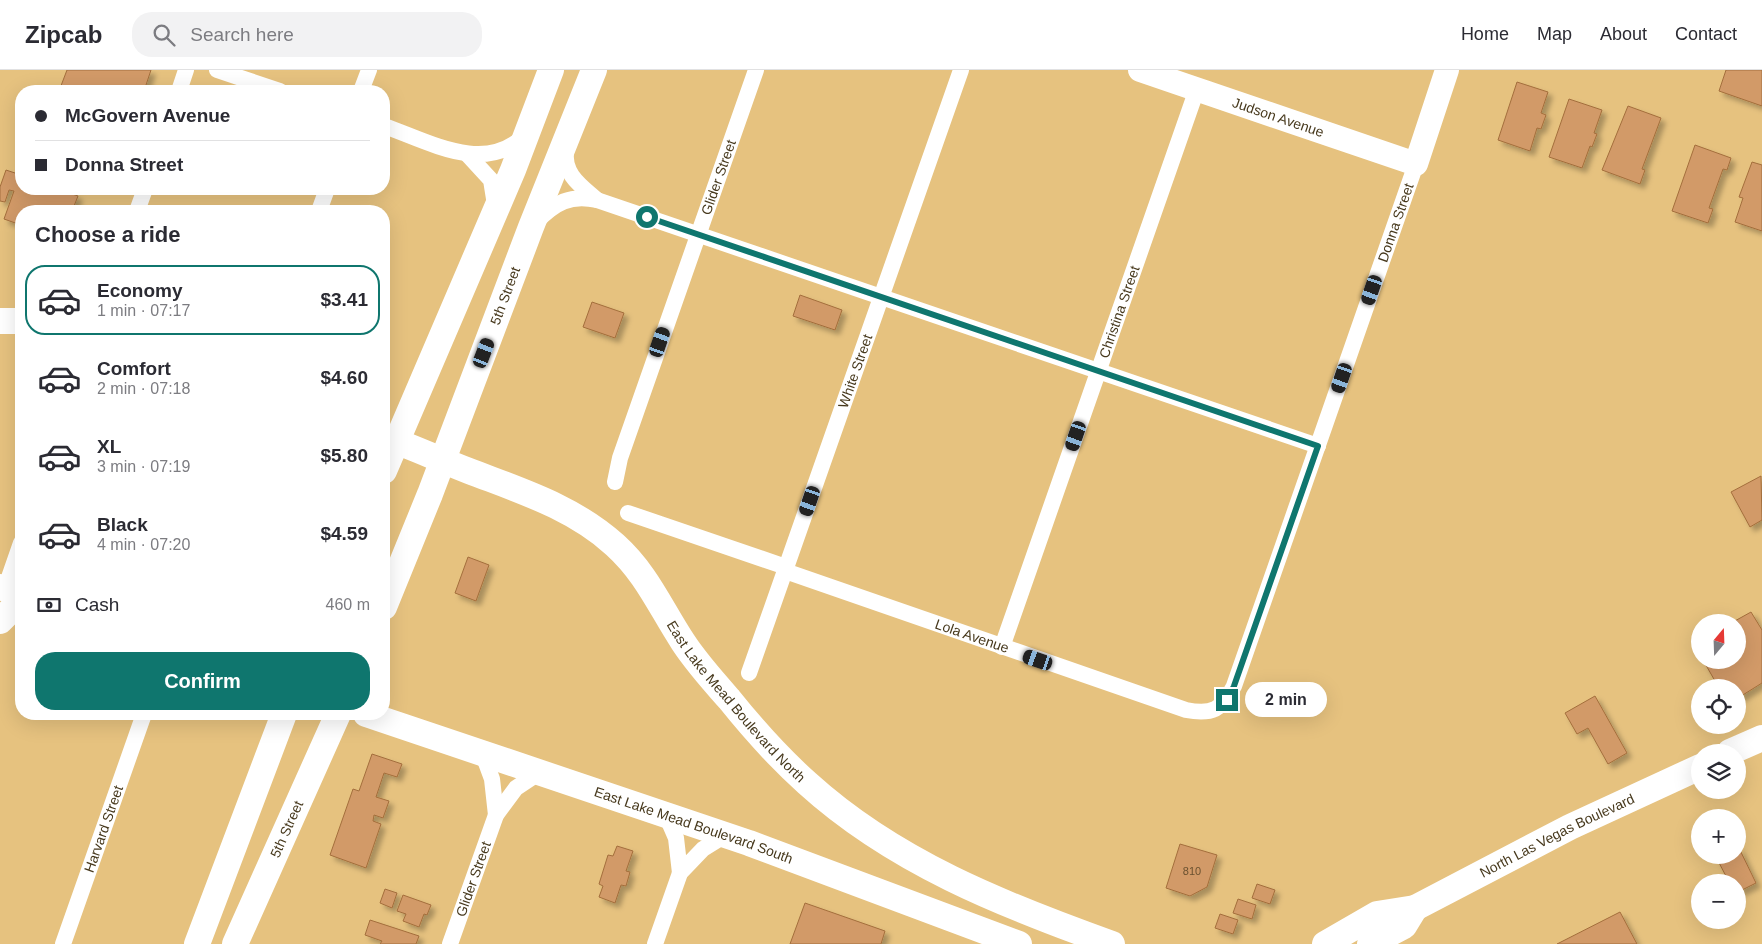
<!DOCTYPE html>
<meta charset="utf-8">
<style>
body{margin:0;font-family:Arial,sans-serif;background:#f2f2f3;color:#2b2b33;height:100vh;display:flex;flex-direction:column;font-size:19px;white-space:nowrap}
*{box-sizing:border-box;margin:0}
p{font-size:16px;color:#7c7c81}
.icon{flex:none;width:28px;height:28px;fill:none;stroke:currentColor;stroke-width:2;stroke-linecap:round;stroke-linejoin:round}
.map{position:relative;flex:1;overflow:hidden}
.drawer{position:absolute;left:15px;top:135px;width:375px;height:515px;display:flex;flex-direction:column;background:#fff;border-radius:20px;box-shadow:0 5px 20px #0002}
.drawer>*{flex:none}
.hud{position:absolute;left:15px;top:15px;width:375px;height:110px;border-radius:20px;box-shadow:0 5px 20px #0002;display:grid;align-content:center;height:110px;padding:0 20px;background:#fff}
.needle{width:32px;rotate:19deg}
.controls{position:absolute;left:1691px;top:544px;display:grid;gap:10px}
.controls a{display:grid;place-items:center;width:55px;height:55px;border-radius:50%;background:#fff;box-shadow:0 5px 20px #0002;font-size:25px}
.end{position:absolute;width:22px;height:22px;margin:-11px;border:6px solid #0f766e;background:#fff;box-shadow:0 0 0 2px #fff}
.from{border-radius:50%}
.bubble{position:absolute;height:35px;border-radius:18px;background:#fff;box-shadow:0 5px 20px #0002;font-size:16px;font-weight:800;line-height:35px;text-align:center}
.car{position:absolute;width:15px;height:30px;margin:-15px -8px;border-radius:6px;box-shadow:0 0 4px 1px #0007;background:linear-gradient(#222 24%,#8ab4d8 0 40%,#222 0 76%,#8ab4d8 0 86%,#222 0)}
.hud b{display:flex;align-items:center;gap:18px;height:48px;font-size:19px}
.hud b+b{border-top:1px solid #e1e1e2}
.hud i{width:12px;height:12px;background:#2b2b33}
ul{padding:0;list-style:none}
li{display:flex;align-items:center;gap:15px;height:70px;margin:0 10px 8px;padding:0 10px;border:2px solid transparent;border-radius:20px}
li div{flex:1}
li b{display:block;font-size:19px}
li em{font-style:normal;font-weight:800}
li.selected{border-color:#0f766e}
li>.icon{width:45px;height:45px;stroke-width:1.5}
h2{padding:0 20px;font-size:22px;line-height:60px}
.pay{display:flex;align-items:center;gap:12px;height:55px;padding:0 20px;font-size:19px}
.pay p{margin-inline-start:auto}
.primary-button{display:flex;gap:10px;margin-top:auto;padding:10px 20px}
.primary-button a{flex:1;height:58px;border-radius:20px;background:#0f766e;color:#fff;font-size:20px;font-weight:800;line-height:58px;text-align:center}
header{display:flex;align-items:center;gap:30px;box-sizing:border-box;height:70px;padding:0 25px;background:#fff;border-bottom:1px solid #e1e1e2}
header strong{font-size:24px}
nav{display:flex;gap:28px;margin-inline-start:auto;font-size:18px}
.search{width:350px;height:45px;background:#f2f2f3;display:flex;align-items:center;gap:12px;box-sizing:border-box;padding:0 18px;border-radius:20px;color:#7c7c81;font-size:19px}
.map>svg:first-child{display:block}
.building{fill:#d29a68;stroke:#a36e3c;filter:url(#shadow)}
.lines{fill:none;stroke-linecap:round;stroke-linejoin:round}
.street{stroke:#fff;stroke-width:16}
.secondary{stroke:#fff;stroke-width:24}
.primary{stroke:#fff;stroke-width:26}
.route{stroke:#0f766e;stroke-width:6}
.labels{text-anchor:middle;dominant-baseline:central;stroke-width:4;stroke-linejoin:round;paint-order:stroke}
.number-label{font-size:11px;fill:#6a5130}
.street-label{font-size:14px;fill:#47391d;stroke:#f8e6c5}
</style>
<header>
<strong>Zipcab</strong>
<div class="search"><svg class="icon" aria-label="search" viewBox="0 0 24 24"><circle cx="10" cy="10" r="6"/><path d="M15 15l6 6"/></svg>Search here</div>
<nav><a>Home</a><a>Map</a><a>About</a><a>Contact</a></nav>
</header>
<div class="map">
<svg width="1762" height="874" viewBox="0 0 1762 874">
<defs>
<filter id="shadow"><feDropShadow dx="4.5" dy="4.5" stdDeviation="2.5" flood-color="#0004"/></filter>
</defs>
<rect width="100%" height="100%" fill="#e6c27f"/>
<!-- building -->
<path class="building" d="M67,0H151L144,21H59Z
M1726,0H1762V36L1719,21Z
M1517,12L1548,22L1541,43L1546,45L1541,59L1537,58L1530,81L1498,70Z
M1569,29L1602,40L1594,63L1597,64L1592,77L1590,76L1582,98L1549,87Z
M1628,36L1661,48L1642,99L1645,100L1640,114L1602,100Z
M1695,75L1731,88L1727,100L1723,99L1709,138L1713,139L1708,153L1672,141Z
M1752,92L1762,95V161L1735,152L1743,128L1739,127Z
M6,100L21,105V119H58L78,126L72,141H21V155L4,149L14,121L9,120L5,132L0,131V117Z
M800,225L842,240L835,260L793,246Z
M592,232L624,243L615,268L583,257Z
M1761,406L1762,450L1750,457L1731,422Z
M468,487L489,495L476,531L455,523Z
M1751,542L1762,560V613L1738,628V618H1719L1703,590H1738V552H1733Z
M1595,626L1627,683L1608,694L1588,658L1577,664L1565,643Z
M372,684L402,694L397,707L384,703L376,727L389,731L383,748L374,745L373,751L381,754L366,798L330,785L353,719L359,721Z
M1180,774L1217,785L1207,817L1190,826L1166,818Z
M617,776L633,781L626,801L630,802L626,816L621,815L615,833L599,827L603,816L599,814L608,785L613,786Z
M1738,776L1756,813L1738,822V812H1729L1715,785H1738Z
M1257,814L1275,820L1270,834L1252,828Z
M385,819L397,823L392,838L380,833Z
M403,825L431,835L427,845L424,844L419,857L403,851L406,844L397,841Z
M1238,829L1256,835L1252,849L1233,843Z
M805,833L885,861L881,874H790Z
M1620,842L1637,874H1557Z
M1220,844L1238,850L1233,864L1215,858Z
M370,850L419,866L416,874H380L382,871L365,865Z"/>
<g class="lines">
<!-- street -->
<g class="street">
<path d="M217,0L280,21"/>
<path d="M179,21L186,0"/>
<path d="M361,21L369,0"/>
<path d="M384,56C428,71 484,105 524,66"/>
<path d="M566,80C563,104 580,115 597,130"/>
<path d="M468,85L491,110L495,135"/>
<path d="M137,141L145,119"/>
<path d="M319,141L327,119"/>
<path d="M537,151C555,133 570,124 597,130L1318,376"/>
<path id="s1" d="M615,412L620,388L756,0"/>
<path d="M628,443L786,497"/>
<path id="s2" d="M785,501L1186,640C1212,645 1222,640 1234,616L1416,94"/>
<path d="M5,519L21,473"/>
<path id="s3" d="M1002,577L1197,19"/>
<path id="s4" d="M749,603L961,0"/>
<path d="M482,682L492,709L496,745"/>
<path d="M666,745L676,768L680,803"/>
<path id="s5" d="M63,874L144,644"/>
<path id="s6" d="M450,874L496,745L516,718L540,702"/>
<path d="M655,874L680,803L703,779L724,766"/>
</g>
<!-- secondary -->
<path class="secondary" id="s7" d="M1140,0L1416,94L1447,0"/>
<!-- primary -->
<g class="primary">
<path d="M0,251H21"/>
<path id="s8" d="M384,367C413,377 440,390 469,401C521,421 573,437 615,475C647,504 660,537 683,572C696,592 713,611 729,629C753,659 778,687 807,713C894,792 1003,835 1112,874"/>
<path d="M384,401L513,100L551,0"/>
<path d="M0,517L21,524"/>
<path id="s9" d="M384,537L430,424L531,157L594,0"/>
<path d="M0,551L14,537L21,533"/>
<path id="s10" d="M366,644L749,773L1019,874"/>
<path d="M1730,682L1762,668"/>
<path d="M197,874L284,644"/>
<path id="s11" d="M235,874L338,644"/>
<path id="s12" d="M1325,874L1377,844L1415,838L1570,757L1700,697"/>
<path d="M1370,874L1404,856L1415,838"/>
</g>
</g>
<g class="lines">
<!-- route -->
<path class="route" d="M647,147L1318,376L1234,616L1227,630"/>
</g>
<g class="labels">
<!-- number labels -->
<g class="number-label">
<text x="1192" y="801">810</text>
</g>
<!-- street labels -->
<g class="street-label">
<text stroke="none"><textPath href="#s7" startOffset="146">Judson Avenue</textPath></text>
<text stroke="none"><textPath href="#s1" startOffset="322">Glider Street</textPath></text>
<text stroke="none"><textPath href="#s2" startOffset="975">Donna Street</textPath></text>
<text stroke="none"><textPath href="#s9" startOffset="334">5th Street</textPath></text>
<text stroke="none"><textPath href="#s3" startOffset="355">Christina Street</textPath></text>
<text stroke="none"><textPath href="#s4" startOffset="320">White Street</textPath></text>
<text stroke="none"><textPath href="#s2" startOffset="198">Lola Avenue</textPath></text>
<text stroke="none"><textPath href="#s8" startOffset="455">East Lake Mead Boulevard North</textPath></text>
<text stroke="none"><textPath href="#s10" startOffset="346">East Lake Mead Boulevard South</textPath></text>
<text stroke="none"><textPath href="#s5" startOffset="122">Harvard Street</textPath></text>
<text stroke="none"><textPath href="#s11" startOffset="126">5th Street</textPath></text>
<text stroke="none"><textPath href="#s12" startOffset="258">North Las Vegas Boulevard</textPath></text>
<text stroke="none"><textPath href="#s6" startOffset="69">Glider Street</textPath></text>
</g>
</g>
</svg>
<div class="controls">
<a><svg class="needle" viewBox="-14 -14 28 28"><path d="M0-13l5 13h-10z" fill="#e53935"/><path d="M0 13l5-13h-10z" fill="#7c7c81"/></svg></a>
<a><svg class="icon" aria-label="locate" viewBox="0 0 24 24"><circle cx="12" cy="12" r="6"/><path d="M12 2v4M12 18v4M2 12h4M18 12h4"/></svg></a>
<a><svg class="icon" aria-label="layers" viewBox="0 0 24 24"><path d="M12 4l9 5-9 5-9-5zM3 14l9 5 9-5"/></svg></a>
<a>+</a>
<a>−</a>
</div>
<i class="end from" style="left:647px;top:147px"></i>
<i class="end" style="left:1227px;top:630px"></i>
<div class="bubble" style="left:1245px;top:612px;width:82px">2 min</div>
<i class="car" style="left:1372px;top:220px;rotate:199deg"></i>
<i class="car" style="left:660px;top:272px;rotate:19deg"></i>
<i class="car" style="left:484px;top:283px;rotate:21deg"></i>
<i class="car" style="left:1342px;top:308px;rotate:199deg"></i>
<i class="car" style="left:1076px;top:366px;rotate:199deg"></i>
<i class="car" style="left:810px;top:431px;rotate:199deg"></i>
<i class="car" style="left:1038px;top:590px;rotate:289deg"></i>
<div class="hud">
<b><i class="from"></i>McGovern Avenue</b>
<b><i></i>Donna Street</b>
</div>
<section class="drawer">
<h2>Choose a ride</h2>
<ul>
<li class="selected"><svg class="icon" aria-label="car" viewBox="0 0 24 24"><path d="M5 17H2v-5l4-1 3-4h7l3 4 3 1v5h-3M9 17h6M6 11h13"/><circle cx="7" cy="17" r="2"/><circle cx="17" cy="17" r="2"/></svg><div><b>Economy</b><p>1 min · 07:17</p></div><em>$3.41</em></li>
<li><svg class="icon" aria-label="car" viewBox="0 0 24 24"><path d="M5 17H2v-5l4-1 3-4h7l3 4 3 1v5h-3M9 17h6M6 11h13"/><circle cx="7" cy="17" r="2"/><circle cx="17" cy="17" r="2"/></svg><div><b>Comfort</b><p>2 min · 07:18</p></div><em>$4.60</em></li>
<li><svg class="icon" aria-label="car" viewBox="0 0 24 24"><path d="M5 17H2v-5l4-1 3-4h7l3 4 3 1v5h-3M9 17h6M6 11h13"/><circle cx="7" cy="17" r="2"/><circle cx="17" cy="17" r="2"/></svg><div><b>XL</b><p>3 min · 07:19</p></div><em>$5.80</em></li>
<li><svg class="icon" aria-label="car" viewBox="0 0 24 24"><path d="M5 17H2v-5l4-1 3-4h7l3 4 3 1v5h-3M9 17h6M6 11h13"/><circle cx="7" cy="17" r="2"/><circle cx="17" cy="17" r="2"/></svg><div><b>Black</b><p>4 min · 07:20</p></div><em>$4.59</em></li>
</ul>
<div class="pay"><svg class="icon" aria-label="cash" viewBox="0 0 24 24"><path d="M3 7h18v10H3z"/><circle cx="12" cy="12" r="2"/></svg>Cash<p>460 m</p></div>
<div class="primary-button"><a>Confirm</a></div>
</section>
</div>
